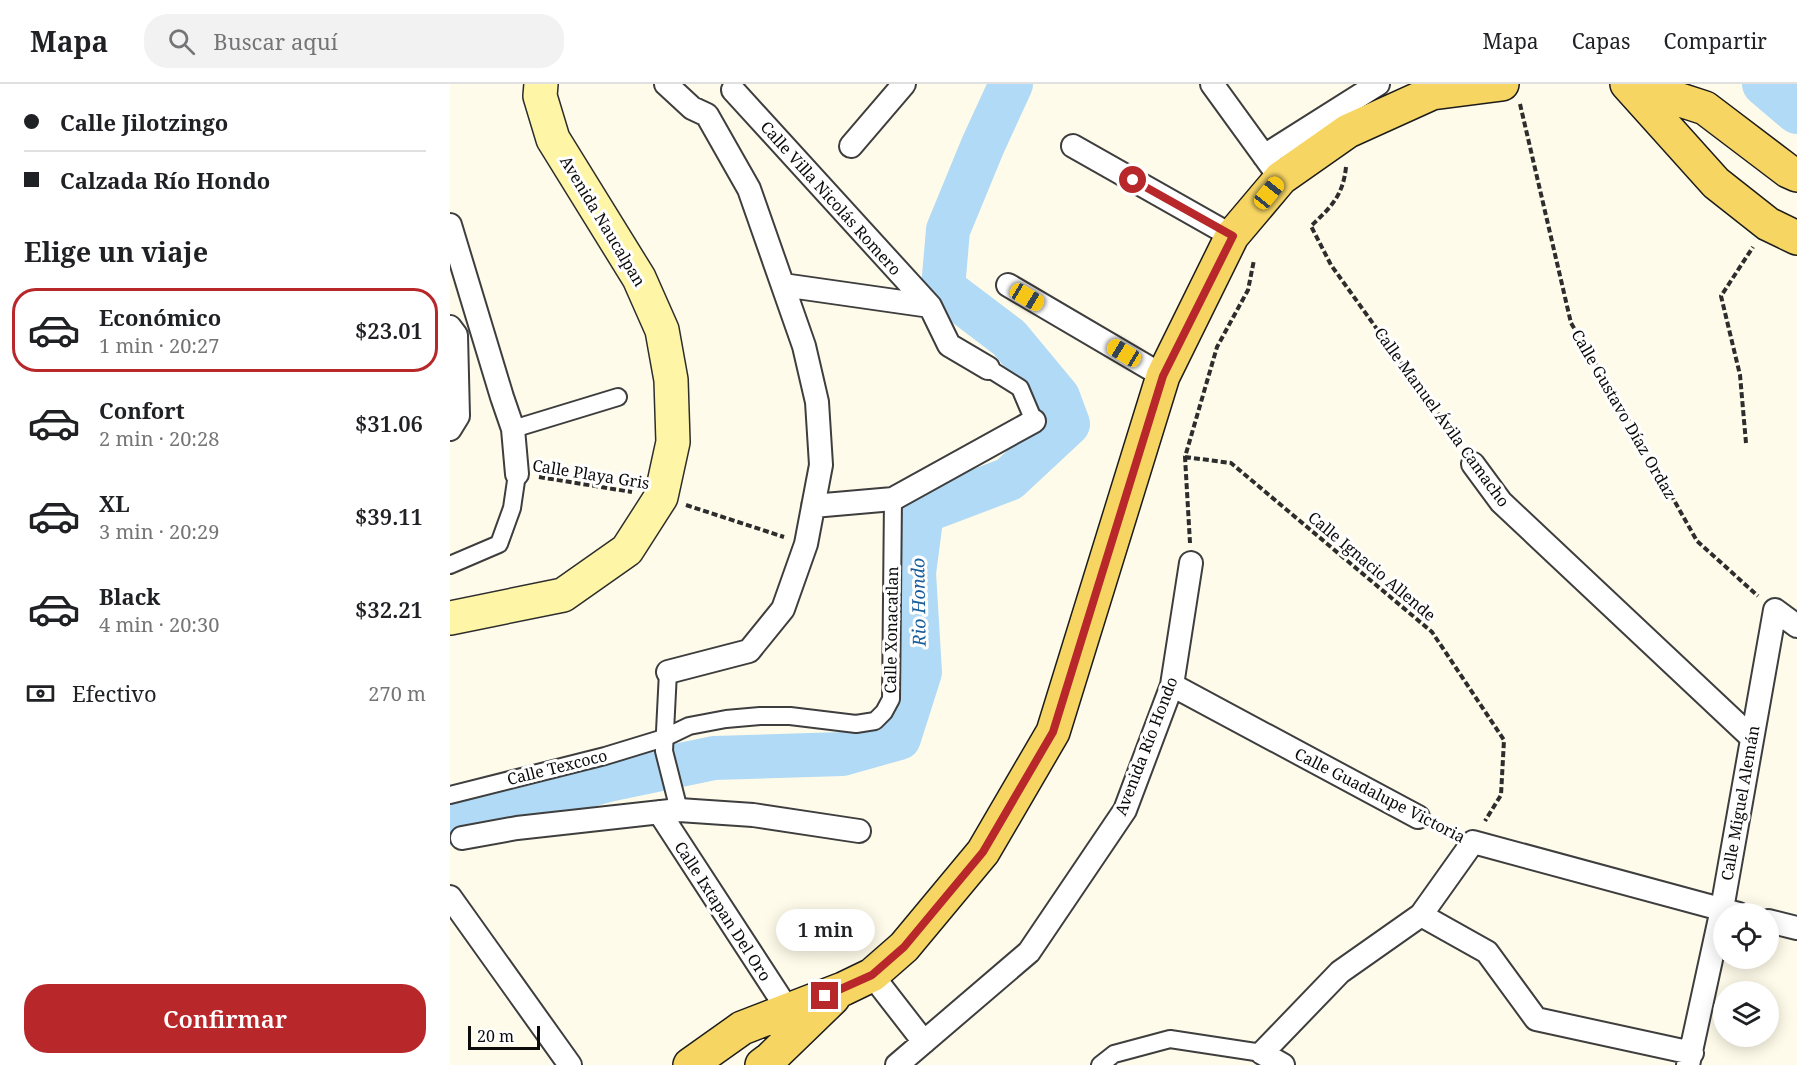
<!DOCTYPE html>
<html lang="es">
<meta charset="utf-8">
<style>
body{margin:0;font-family:"Noto Serif",serif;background:#f2f2f2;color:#202124;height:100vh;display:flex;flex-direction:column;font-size:22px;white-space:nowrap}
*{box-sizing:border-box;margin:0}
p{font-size:20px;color:#757577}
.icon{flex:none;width:33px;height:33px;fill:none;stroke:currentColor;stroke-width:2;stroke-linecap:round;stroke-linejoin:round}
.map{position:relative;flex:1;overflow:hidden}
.sheet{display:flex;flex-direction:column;background:#fff;width:450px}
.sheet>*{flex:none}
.guide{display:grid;align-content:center;height:132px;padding:0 24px;background:#fff}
.buttons{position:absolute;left:1263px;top:819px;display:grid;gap:12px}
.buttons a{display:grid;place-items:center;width:66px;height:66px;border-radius:50%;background:#fff;box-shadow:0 3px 15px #0003;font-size:30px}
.scale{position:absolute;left:18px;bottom:15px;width:72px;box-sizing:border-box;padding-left:6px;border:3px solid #0b0b0b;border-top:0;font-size:16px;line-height:21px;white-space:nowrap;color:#0b0b0b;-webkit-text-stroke:4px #fff;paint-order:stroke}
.end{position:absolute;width:27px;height:27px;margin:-14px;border:8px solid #b8272a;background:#fff;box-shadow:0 0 0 3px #fff}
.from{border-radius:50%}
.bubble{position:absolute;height:42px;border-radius:21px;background:#fff;box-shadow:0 3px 15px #0003;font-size:20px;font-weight:600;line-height:42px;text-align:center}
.car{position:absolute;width:18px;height:36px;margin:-18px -9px;border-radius:8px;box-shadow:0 0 4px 2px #0007;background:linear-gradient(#f5c518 24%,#345 0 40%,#f5c518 0 76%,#345 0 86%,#f5c518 0)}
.guide b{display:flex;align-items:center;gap:21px;height:57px;font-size:22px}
.guide b+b{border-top:2px solid #e0e0e0}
.guide i{width:15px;height:15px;background:#202124}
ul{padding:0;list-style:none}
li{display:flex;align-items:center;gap:18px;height:84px;margin:0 12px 9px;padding:0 12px;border:3px solid transparent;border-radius:24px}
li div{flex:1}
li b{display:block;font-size:22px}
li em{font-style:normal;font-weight:600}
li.current{border-color:#b8272a}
li>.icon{width:54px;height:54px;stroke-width:1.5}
h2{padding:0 24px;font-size:27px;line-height:72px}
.pay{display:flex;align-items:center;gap:15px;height:66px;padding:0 24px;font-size:22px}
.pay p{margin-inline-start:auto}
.cta{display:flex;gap:12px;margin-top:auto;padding:12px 24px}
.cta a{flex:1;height:69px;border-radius:24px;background:#b8272a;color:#fff;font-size:24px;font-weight:600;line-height:69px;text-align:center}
header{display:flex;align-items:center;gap:36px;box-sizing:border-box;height:84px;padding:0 30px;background:#fff;border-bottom:2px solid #e0e0e0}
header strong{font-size:28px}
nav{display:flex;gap:33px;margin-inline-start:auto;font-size:21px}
.search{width:420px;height:54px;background:#f2f2f2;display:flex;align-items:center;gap:15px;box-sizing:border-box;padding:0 21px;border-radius:24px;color:#757577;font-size:22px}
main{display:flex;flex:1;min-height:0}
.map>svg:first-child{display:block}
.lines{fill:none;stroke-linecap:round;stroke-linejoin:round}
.river{stroke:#b0daf5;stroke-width:44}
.pedestrian-casing{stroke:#3e3e3e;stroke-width:20}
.minor-casing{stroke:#3e3e3e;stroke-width:26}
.secondary-casing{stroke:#2d2d2d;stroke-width:36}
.primary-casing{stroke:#1c1c1c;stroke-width:36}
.path{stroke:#2d2d2d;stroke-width:4;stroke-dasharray:6 3;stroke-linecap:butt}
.pedestrian{stroke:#fff;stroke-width:16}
.minor{stroke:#fff;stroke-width:22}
.secondary{stroke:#fef6a6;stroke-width:33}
.primary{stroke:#f6d563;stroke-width:33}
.route{stroke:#b8272a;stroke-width:8}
.labels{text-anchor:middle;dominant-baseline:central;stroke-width:6;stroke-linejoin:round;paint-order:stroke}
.street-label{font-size:16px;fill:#0b0b0b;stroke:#fff}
.water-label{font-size:18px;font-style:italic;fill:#185e9a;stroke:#fff}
</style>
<header>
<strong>Mapa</strong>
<div class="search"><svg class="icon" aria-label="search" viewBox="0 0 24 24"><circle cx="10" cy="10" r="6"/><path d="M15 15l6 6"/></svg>Buscar aquí</div>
<nav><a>Mapa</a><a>Capas</a><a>Compartir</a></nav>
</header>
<main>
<section class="sheet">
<div class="guide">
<b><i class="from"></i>Calle Jilotzingo</b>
<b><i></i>Calzada Río Hondo</b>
</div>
<h2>Elige un viaje</h2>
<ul>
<li class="current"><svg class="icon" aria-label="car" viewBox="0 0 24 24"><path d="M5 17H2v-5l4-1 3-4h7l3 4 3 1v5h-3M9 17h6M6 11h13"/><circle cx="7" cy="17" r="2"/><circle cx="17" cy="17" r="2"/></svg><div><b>Económico</b><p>1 min · 20:27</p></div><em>$23.01</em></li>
<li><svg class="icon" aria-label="car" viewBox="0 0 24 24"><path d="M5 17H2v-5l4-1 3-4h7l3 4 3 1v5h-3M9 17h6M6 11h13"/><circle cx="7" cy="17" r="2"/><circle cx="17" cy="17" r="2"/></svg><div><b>Confort</b><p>2 min · 20:28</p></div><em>$31.06</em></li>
<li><svg class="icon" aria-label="car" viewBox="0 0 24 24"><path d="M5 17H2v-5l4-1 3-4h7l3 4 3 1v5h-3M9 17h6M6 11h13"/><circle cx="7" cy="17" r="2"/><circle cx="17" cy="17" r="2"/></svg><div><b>XL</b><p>3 min · 20:29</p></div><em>$39.11</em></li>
<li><svg class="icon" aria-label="car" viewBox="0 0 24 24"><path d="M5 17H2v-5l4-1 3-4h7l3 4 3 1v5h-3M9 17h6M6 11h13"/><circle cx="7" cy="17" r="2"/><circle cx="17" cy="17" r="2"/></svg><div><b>Black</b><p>4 min · 20:30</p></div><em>$32.21</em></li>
</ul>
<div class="pay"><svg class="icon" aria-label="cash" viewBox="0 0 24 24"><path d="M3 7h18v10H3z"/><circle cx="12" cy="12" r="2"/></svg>Efectivo<p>270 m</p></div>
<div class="cta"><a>Confirmar</a></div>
</section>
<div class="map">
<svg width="1347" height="981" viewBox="0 0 1347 981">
<rect width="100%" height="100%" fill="#fffbea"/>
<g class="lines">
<!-- river -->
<path class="river" d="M1314,0L1347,28
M0,739L158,696L264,674L392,670L449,654L470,588L464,489L472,428L559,395L618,340L608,313L559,254L493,204L498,146L533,61L561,0"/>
<!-- pedestrian casing -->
<g class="pedestrian-casing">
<path id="pedestrian" d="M538,284L570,304L584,337
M63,345L168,313
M0,481L49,460L62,424L67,390
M218,588L214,667L229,726
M0,711L155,672L214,654L239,642L276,635L310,632H340L406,640L425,637L434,628L441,615L443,415
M650,981L664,970L720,955L812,969"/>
</g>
<!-- minor casing -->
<g class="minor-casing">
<path id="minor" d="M216,0L242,24L257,31L299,105L354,262L367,318L371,381L356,460L333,525L299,567L218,588
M762,0L823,84
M283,6L480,222L499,261L538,284
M401,62L454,0
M623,62L782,152
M814,72L928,0
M0,141L52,313L63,345L67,390
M333,201L480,222
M558,201L713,292
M0,243L6,251L8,332L0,345
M1023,380L1051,418L1301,653
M363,422L443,415L584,337
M722,601L968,733
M209,728L338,926
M12,754L67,744L229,726L303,731L409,747
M0,813L120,981
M971,831L1037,868L1086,935L1242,969
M1318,837L1347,844
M422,891L474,958
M447,981L579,868L675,726L722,601L741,479
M833,981L812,969L890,888L971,831L1023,758L1289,830
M1238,981L1272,825L1325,526L1347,542"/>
</g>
<!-- secondary casing -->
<g class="secondary-casing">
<path id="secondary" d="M0,534L113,511L177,466L211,413L223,358L221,296L212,246L189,194L103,55L90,12L91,0"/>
</g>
<!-- primary casing -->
<g class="primary-casing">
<path id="primary" d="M1177,0L1266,99L1318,140L1347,154
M1181,0L1255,24L1338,87L1347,91
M240,981L292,944L393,905L422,891L454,863L533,768L603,648L713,292L782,152L831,94L898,47L982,9L1052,0
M312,981L320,975L383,914"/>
</g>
<!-- path -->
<path class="path" d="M1070,20L1121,239L1181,340L1247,457L1308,512
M896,83C893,112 881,123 861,142L881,181L1011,362
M1296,359L1290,291L1271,212L1303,163
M735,373L781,379L982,548L1054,656L1051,711L1035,737
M89,393L182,408
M236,421L334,453
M740,459L735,373L767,263L798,206L804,176
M987,742L1002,748"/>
<!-- pedestrian -->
<use href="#pedestrian" class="pedestrian"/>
<!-- minor -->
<use href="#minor" class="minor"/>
<!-- secondary -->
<use href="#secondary" class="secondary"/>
<!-- primary -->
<use href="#primary" class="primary"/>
</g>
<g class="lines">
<!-- route -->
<path class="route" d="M375,912L422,891L454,863L533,768L603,648L713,292L783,152L683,96"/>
</g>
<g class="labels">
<!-- street labels -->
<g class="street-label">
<text transform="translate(381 114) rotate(48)">Calle Villa Nicolás Romero</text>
<text transform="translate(153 137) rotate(59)">Avenida Naucalpan</text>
<text transform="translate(1174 330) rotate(60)">Calle Gustavo Díaz Ordaz</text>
<text transform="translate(992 333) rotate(54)">Calle Manuel Ávila Camacho</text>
<text transform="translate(141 390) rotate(9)">Calle Playa Gris</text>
<text transform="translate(922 482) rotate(40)">Calle Ignacio Allende</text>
<text transform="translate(441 546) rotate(-89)">Calle Xonacatlan</text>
<text transform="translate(696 662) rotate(-69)">Avenida Río Hondo</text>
<text transform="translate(107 683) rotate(-14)">Calle Texcoco</text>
<text transform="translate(930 711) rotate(27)">Calle Guadalupe Victoria</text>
<text transform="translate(1290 719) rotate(-80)">Calle Miguel Alemán</text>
<text transform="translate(273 827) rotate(57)">Calle Ixtapan Del Oro</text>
</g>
<!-- water labels -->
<g class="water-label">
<text transform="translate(468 518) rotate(-91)">Rio Hondo</text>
</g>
</g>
</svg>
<div class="buttons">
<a><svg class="icon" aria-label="locate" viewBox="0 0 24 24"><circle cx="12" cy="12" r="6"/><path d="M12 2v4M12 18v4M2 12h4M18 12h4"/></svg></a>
<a><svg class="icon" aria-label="layers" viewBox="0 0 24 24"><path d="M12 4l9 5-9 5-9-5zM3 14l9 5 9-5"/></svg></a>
</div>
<div class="scale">20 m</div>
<i class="end from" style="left:683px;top:96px"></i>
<i class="end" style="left:375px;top:912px"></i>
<div class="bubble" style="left:326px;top:825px;width:99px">1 min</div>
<i class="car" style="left:819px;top:109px;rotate:39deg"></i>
<i class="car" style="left:577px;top:213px;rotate:121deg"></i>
<i class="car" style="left:674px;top:269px;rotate:301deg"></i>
</div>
</main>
